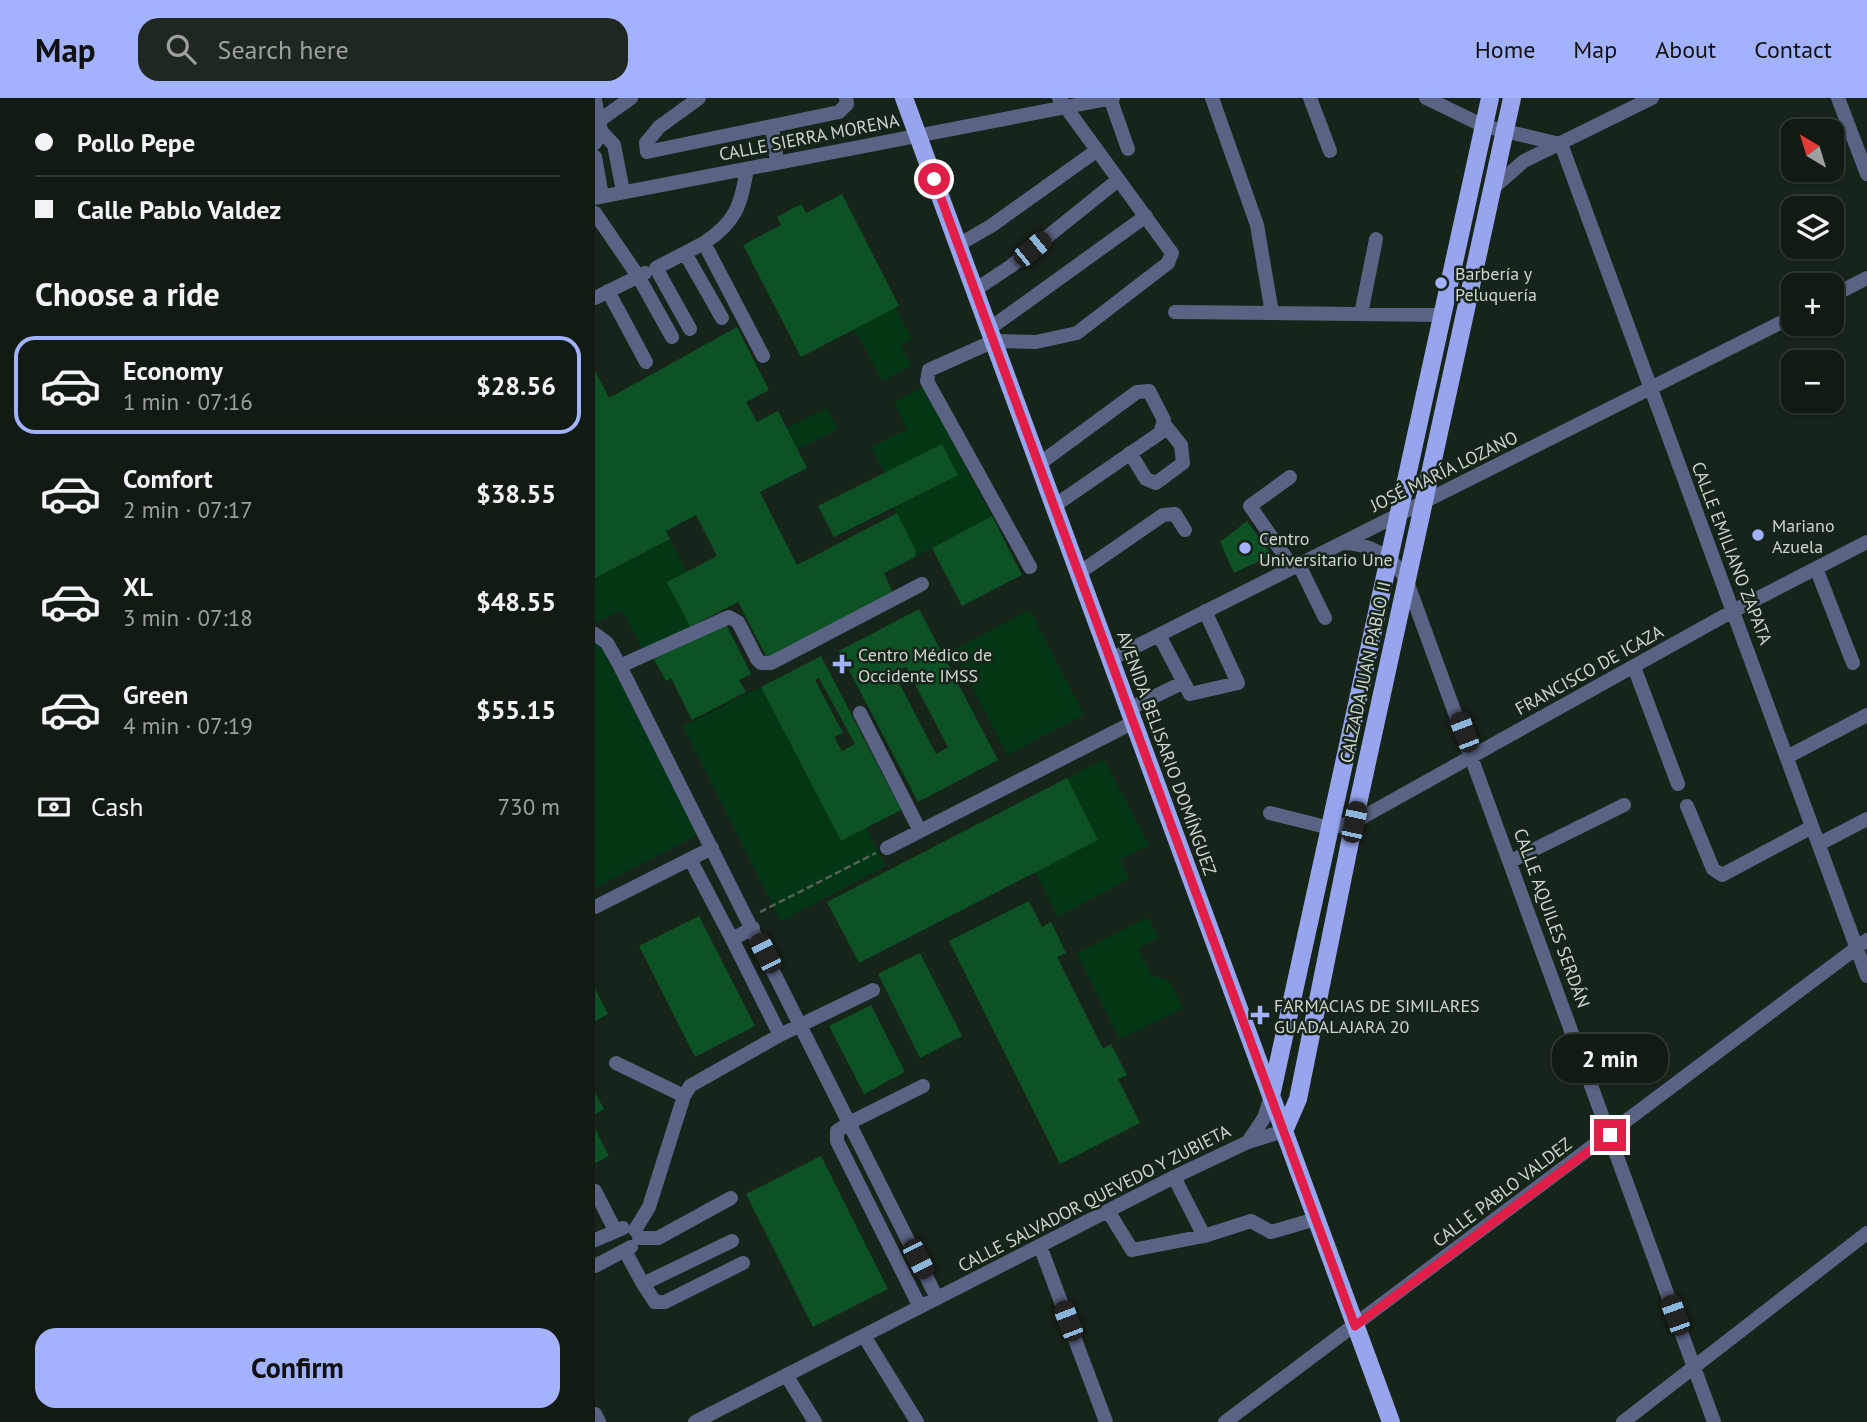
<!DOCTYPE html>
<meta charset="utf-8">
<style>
body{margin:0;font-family:"PT Sans",sans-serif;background:#1e2821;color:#f1f3f6;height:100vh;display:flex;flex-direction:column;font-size:26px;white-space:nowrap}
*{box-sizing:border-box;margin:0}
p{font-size:23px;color:#9ca1a0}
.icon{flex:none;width:38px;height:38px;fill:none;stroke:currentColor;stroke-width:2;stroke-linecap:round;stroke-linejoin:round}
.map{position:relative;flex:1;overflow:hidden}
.side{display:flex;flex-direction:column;background:#111b13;width:595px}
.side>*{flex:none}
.hud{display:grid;align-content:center;height:154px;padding:0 35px;background:#111b13}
.needle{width:46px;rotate:322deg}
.tools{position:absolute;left:1186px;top:21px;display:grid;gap:14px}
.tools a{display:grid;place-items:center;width:63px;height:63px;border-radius:14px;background:#111b13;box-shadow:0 2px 5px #0004,0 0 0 2px #303933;font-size:35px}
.end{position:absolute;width:32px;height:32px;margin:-16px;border:9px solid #e11d48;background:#fff;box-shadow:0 0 0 4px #fff}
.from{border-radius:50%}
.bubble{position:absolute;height:49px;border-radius:21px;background:#111b13;box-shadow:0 2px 5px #0004,0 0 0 2px #303933;font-size:23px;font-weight:700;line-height:49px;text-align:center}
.car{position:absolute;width:21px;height:42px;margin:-21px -10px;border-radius:9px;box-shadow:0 0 5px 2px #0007;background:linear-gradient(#222 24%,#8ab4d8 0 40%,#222 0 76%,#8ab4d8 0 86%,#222 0)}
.hud b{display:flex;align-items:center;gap:24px;height:66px;font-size:26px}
.hud b+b{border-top:2px solid #303933}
.hud i{width:18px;height:18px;background:#f1f3f6}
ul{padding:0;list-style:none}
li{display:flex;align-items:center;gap:21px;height:98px;margin:0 14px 10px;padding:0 21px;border:4px solid transparent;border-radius:21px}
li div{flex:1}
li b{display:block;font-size:26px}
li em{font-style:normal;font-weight:700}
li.active{border-color:#a3b2fd}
li>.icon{width:63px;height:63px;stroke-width:1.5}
h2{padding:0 35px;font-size:32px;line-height:84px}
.pay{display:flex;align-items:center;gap:18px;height:77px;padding:0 35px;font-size:26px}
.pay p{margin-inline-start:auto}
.primary-button{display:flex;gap:14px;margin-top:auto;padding:14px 35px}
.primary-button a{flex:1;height:80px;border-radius:21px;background:#a3b2fd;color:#111;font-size:28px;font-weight:700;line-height:80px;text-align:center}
header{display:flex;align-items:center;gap:42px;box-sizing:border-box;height:98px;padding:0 35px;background:#a3b2fd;color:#111}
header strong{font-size:33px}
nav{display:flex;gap:38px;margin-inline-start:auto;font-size:24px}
.search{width:490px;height:63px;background:#1e2821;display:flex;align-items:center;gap:18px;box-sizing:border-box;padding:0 24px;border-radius:21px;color:#9ca1a0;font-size:26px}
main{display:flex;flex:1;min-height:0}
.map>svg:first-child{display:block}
.green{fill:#023615}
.building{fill:#0c5225;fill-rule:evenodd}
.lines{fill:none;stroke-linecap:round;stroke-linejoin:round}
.path{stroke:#566157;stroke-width:2.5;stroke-dasharray:7 3.5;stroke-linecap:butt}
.minor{stroke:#5b6385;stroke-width:14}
.major{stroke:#96a5ee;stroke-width:18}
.route{stroke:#e11d48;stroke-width:9}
.poi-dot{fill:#a3b2fd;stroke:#172419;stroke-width:2.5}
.labels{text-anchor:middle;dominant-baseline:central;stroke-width:5;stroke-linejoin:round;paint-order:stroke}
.street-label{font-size:18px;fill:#cdd6ce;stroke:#172419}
.poi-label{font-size:18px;fill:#cdd6ce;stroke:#172419;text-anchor:start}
</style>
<header>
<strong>Map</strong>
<div class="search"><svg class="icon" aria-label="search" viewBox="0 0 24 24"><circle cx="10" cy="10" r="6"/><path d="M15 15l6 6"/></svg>Search here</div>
<nav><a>Home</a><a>Map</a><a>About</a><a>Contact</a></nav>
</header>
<main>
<section class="side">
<div class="hud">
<b><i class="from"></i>Pollo Pepe</b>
<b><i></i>Calle Pablo Valdez</b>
</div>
<h2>Choose a ride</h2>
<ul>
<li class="active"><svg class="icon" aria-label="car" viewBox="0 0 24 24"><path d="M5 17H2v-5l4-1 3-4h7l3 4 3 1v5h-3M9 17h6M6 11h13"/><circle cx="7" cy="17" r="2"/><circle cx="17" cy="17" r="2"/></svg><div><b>Economy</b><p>1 min · 07:16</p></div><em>$28.56</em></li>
<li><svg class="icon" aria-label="car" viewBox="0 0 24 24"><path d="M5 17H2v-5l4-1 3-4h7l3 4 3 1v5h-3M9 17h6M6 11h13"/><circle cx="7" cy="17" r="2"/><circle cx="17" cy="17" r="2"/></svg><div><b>Comfort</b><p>2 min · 07:17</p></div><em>$38.55</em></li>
<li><svg class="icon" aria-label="car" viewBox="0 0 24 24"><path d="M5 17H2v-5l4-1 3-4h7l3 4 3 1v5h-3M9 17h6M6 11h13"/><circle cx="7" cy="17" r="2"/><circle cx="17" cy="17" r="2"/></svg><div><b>XL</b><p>3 min · 07:18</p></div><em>$48.55</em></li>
<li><svg class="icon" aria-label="car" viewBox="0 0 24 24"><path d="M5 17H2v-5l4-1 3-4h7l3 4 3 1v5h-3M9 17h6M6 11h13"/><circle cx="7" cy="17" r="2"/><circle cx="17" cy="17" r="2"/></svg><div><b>Green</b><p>4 min · 07:19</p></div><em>$55.15</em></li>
</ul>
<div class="pay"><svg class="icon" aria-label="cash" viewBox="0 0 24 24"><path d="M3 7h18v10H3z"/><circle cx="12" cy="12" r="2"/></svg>Cash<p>730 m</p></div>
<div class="primary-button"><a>Confirm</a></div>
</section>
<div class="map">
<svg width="1272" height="1324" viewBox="0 0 1272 1324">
<rect width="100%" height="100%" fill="#172419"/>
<!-- green -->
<path class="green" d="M300,210L317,241L306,247L316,268L288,283L259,231Z
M328,289L397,418L320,459L321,453L299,409L362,376L347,346L290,375L276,349L312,331L299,304Z
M232,310L243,331L203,351L192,330Z
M75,441L92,474L95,529L48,553L27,512L0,525V480Z
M435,512L489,617L412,657L358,552Z
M4,543L102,737L0,790V545Z
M166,589L246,743L271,730L291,768L186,823L88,628Z
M509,661L554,747L525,762L534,781L463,819L440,774L472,680Z
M553,819L564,840L543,851L556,877L574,883L588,910L525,941L482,855Z"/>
<!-- building -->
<path class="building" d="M247,96L304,208L206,259L148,147L186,127L182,119L206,106L211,115Z
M142,229L174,292L151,304L162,324L183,313L212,370L165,394L202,467L302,415L321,453L320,459L289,475L298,495L172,560L143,504L95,529L72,484L122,458L101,417L71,433L75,441L0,480V273L14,300Z
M347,346L363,377L239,439L223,408Z
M397,418L427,477L367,508L337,450Z
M652,423L677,457L639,475L625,444Z
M324,511L403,662L323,704L244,553ZM311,569L353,649L341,656L299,575Z
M130,524L156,576L144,582L151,594L97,622L76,580L71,583L59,561Z
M226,558L306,712L246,743L166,589ZM224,580L260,646L247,653L239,639L248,635L220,582Z
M472,680L503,742L264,865L232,804Z
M434,803L447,829L456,824L471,855L462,859L508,951L516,946L532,977L523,981L545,1025L465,1066L354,843Z
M104,818L160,928L100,959L44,848Z
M325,855L367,938L325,960L283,876Z
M0,891L13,916L0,923Z
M276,907L310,974L269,996L234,928Z
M0,995L9,1011L0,1016Z
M0,1031L14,1058L0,1065Z
M226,1058L293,1191L218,1229L151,1096Z"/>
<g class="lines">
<!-- path -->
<path class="path" d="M165,814L281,755"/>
<!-- minor -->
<path class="minor" d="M104,0L64,29L51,45L52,54L244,14L252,6L251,0
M515,0L533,51
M617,0L662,127L677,215
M715,0L735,53
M831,0L889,28L965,46
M1243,0L1272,76
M0,2L6,33L0,45
M5,22L36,0
M177,28L182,65
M6,33L19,47L28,93
M966,46L1272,878
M0,59L7,98
M152,71C146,107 141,124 109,145L168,258
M898,90L929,63L1057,0
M0,100L518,0
M0,115L43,178L77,239
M363,147L396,128L501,53
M90,155L127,220
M380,192L416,168L523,82
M13,193L51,264
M1237,198L1272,180
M0,200L50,175
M580,214L847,217
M766,216L781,141
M95,231L61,170L109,145
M394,231L551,118
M535,355L551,381L561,385L588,365L586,347L569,326
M444,366L542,294L554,293L569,322L565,335L459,408
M695,379L655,408L698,470
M748,445C776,446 796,457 811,481L1119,1324
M704,467L730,520
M435,469L332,283L334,272L399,243L441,244L482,235L573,165L577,155L464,0
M1221,470L1258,565
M484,475L568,417L580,416L590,432
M0,536L12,545L25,568L254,1025L328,988
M564,537L595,596L643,585L610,513
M516,561L1199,218
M25,568L134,519L143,524L162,561L166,565H176L327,486
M1039,569L1083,686
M534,611L587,585
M265,615L325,733
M1192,659L1272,617
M1092,708L1118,771L1127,777L1217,729
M675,715L735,730L759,724L1138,513L1272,444
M1224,746L1272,721
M292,750L539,624
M95,761L137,841
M916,763L1029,707
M0,809L117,750
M158,830L137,841L185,937
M21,965L89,998
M653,1044L669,1020L676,998
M0,1093L20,1132
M513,1113L537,1152L609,1138L579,1079
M40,1132L54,1109L89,998L95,988L185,937L278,892
M609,1138L656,1123L676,1134L721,1121
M44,1140H63L136,1100
M0,1142L28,1130
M445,1148L511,1324
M30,1153L48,1186L137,1143
M0,1168L36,1149
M48,1186L60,1204H70L148,1165
M325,1209L242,1043V1033L254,1025L342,1200
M269,1238L322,1324
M191,1277L220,1324
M0,1316L4,1324
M100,1324L579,1079L653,1044L689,1033
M630,1324L1272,842
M1028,1324L1272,1135"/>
<!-- major -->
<path class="major" d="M309,0L796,1324
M676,998L895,0
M689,1033L703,1001L759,724L917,0"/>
</g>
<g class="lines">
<!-- route -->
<path class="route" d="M339,81L760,1228L1015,1037"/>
</g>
<!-- markers -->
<g class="poi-dot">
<circle cx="846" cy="185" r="7"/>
<circle cx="1163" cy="437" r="7"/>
<circle cx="650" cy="450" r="7"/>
<path d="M243.5 555.5h7v7h7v7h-7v7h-7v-7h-7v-7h7z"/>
<path d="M661.5 906.5h7v7h7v7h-7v7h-7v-7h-7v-7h7z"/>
</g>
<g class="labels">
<!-- street labels -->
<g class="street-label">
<text transform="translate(214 39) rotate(-11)">CALLE SIERRA MORENA</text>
<text transform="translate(849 373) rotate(-26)">JOSÉ MARÍA LOZANO</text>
<text transform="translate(1137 455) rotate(69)">CALLE EMILIANO ZAPATA</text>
<text transform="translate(994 572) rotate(-29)">FRANCISCO DE ICAZA</text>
<text transform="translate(770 574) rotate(-78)">CALZADA JUAN PABLO II</text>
<text transform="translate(572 655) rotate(70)">AVENIDA BELISARIO DOMÍNGUEZ</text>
<text transform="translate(957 820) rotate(70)">CALLE AQUILES SERDÁN</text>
<text transform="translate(907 1094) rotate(-37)">CALLE PABLO VALDEZ</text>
<text transform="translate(499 1100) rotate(-27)">CALLE SALVADOR QUEVEDO Y ZUBIETA</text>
</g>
<!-- poi labels -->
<g class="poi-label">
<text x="860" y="175">Barbería y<tspan x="860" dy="21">Peluquería</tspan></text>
<text x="1177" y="427">Mariano<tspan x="1177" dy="21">Azuela</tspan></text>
<text x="664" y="440">Centro<tspan x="664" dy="21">Universitario Une</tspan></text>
<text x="263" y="556">Centro Médico de<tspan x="263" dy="21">Occidente IMSS</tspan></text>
<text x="679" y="907">FARMACIAS DE SIMILARES<tspan x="679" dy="21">GUADALAJARA 20</tspan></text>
</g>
</g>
</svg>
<div class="tools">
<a><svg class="needle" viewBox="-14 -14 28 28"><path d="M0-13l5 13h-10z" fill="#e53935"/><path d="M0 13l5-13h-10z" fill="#9ca1a0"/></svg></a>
<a><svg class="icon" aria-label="layers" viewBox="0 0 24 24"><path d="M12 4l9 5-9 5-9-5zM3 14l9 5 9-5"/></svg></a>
<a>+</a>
<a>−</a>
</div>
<i class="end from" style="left:339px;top:81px"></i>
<i class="end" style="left:1015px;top:1037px"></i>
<div class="bubble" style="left:957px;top:936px;width:116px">2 min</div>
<i class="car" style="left:437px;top:151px;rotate:51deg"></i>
<i class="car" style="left:869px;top:634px;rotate:339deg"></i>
<i class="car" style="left:759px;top:724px;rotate:12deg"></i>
<i class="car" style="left:170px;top:855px;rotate:333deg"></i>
<i class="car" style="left:323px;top:1161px;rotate:153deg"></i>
<i class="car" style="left:1080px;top:1217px;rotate:340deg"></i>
<i class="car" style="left:473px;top:1223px;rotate:339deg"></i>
</div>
</main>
